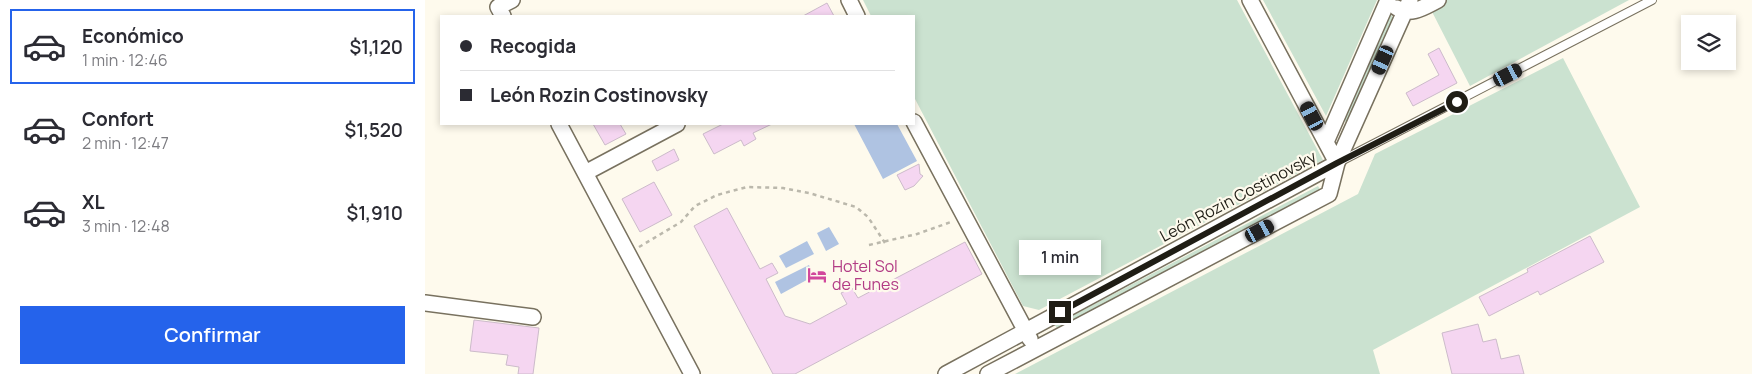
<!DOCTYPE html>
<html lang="es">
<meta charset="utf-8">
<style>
body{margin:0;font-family:Manrope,sans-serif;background:#f7f7f7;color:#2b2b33;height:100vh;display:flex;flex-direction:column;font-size:19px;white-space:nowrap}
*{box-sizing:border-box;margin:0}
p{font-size:16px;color:#7c7c81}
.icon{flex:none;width:28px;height:28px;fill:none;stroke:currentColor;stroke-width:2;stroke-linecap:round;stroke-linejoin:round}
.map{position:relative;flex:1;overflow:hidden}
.sheet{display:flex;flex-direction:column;background:#fff;width:425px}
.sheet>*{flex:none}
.guide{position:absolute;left:15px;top:15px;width:475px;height:110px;border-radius:0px;box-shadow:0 2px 8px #0003;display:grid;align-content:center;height:110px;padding:0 20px;background:#fff}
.buttons{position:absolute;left:1256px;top:15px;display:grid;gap:10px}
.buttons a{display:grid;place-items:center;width:55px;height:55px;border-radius:0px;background:#fff;box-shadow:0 2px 8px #0003;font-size:25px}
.end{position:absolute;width:22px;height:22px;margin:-11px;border:6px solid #1f1d15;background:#fff;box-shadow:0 0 0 2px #fff}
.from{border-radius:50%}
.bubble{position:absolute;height:35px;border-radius:0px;background:#fff;box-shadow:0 2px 8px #0003;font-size:16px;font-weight:600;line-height:35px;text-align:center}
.car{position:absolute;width:15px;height:30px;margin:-15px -8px;border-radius:6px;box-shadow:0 0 4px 1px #0007;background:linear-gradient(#222 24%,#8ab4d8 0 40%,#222 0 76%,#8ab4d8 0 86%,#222 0)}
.guide b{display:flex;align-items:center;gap:18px;height:48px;font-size:19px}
.guide b+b{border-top:1px solid #e1e1e2}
.guide i{width:12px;height:12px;background:#2b2b33}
ul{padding:9px 0 0;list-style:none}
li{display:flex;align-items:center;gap:15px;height:75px;margin:0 10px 8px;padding:0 10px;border:2px solid transparent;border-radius:0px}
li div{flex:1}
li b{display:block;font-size:19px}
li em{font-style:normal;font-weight:600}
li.on{border-color:#2563eb}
li>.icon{width:45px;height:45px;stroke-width:1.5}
.action{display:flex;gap:10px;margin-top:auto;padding:10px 20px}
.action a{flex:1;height:58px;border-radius:0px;background:#2563eb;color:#fff;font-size:20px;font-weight:600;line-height:58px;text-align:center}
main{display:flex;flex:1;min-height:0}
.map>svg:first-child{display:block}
.green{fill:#cbe2d0}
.water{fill:#afc3e2}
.building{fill:#f5d6f1;stroke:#ccbbca}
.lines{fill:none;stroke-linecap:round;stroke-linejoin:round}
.lane-casing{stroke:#78715f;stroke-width:10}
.street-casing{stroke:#78715f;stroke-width:18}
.path{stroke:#bbb8ac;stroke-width:2.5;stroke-dasharray:4 4;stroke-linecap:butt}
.lane{stroke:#fff;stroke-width:8}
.street{stroke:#fff;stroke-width:15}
.route{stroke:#1f1d15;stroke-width:6}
.labels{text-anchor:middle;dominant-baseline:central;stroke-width:4.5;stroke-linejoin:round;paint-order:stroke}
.street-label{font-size:16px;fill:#1f1d15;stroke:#fefaed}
.hotel-label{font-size:16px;fill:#b23c85;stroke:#fefaed;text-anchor:start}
</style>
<main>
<section class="sheet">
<ul>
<li class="on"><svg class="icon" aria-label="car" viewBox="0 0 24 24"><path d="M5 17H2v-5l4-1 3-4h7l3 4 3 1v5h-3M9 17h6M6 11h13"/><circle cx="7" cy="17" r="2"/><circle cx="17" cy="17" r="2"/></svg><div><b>Económico</b><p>1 min · 12:46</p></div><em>$1,120</em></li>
<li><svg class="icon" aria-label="car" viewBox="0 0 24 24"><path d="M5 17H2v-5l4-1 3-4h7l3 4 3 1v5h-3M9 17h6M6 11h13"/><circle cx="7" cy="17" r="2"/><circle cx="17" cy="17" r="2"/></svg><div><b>Confort</b><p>2 min · 12:47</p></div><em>$1,520</em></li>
<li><svg class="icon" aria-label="car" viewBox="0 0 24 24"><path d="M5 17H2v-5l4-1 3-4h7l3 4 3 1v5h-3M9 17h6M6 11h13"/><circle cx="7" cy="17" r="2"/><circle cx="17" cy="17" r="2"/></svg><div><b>XL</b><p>3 min · 12:48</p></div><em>$1,910</em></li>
</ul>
<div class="action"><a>Confirmar</a></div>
</section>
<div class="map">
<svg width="1327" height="374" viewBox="0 0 1327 374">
<rect width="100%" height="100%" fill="#fefaed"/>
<!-- green -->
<path class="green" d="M438,0H812L898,160L614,310L598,306L489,97V16H446Z
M838,0H952L901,116Z
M1001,0H1204L1045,86Z
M965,13L969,19L923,123L916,119Z
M1138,58L1215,207L948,350L955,374H590L933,194L950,154Z
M893,186L896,191L633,330L630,325Z"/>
<!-- water -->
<path class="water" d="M429,124H472L492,161L458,179Z
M404,227L414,244L401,251L392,233Z
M382,241L389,254L361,268L354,256Z
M384,265L389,276L356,294L350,282Z"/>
<!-- building -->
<path class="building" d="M402,3L409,16H378Z
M1014,48L1032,83L988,106L981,93L1014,75L1003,54Z
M168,124H195L201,134L180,145Z
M298,124H347L328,133L331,139L319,146L316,140L289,154L278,134Z
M249,149L254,160L232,171L227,161Z
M494,164L495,174L498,176L489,186L480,190L472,175Z
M229,182L247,215L215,232L197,199Z
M302,208L335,269L347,263L353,273L341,279L360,316L385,324L422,304L416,293L427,288L433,298L540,242L557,274L370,374H348L269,226Z
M1165,236L1179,262L1115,295L1113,291L1064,316L1054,297L1103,272L1102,269Z
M49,320L114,328L108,374H93L94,367L81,365L83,355L45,351Z
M1053,324L1058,342L1071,339L1076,359L1094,355L1099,374H1027L1017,333Z"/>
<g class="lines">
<!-- lane casing -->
<g class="lane-casing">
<path id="lane" d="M914,162L1227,0"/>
</g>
<!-- street casing -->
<g class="street-casing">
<path id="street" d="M424,0L432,16
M825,0L912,163
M972,8C987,16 999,7 1013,0
M78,16L73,7L87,0
M489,122L605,339
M134,124L267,374
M901,142L963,0
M160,173L252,124
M0,303L108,317
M521,374L912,163
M563,374L904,194L912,163L985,0"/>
</g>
<!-- path -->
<path class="path" d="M444,245L492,234L526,222
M214,247L256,222L270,206L292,195L322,187L358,188L384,193L431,207L443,217L460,243"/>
<!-- lane -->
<use href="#lane" class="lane"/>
<!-- street -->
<use href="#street" class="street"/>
</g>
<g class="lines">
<!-- route -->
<path class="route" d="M635,312L912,163L1032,102"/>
</g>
<!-- icons -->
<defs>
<g id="hotel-bare" transform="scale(1.5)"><path d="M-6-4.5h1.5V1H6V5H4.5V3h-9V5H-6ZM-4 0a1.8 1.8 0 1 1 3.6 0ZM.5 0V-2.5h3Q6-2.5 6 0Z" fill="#d1479c" stroke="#fefaed" stroke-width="2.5" paint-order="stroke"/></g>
</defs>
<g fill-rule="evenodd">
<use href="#hotel-bare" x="392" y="275"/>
</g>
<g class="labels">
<!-- street labels -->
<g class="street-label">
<text transform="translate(813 196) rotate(-28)">León Rozin Costinovsky</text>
</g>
<!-- hotel labels -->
<g class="hotel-label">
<text x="407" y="266">Hotel Sol<tspan x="407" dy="18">de Funes</tspan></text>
</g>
</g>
</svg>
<div class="buttons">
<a><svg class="icon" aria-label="layers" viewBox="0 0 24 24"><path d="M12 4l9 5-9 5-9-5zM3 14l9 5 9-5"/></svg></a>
</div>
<i class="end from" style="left:1032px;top:102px"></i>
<i class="end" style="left:635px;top:312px"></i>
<div class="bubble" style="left:594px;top:240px;width:82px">1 min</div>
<i class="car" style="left:958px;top:60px;rotate:204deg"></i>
<i class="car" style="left:1083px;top:75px;rotate:63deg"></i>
<i class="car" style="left:887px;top:116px;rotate:332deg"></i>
<i class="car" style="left:835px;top:231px;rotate:62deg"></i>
<div class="guide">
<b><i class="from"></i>Recogida</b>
<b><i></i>León Rozin Costinovsky</b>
</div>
</div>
</main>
